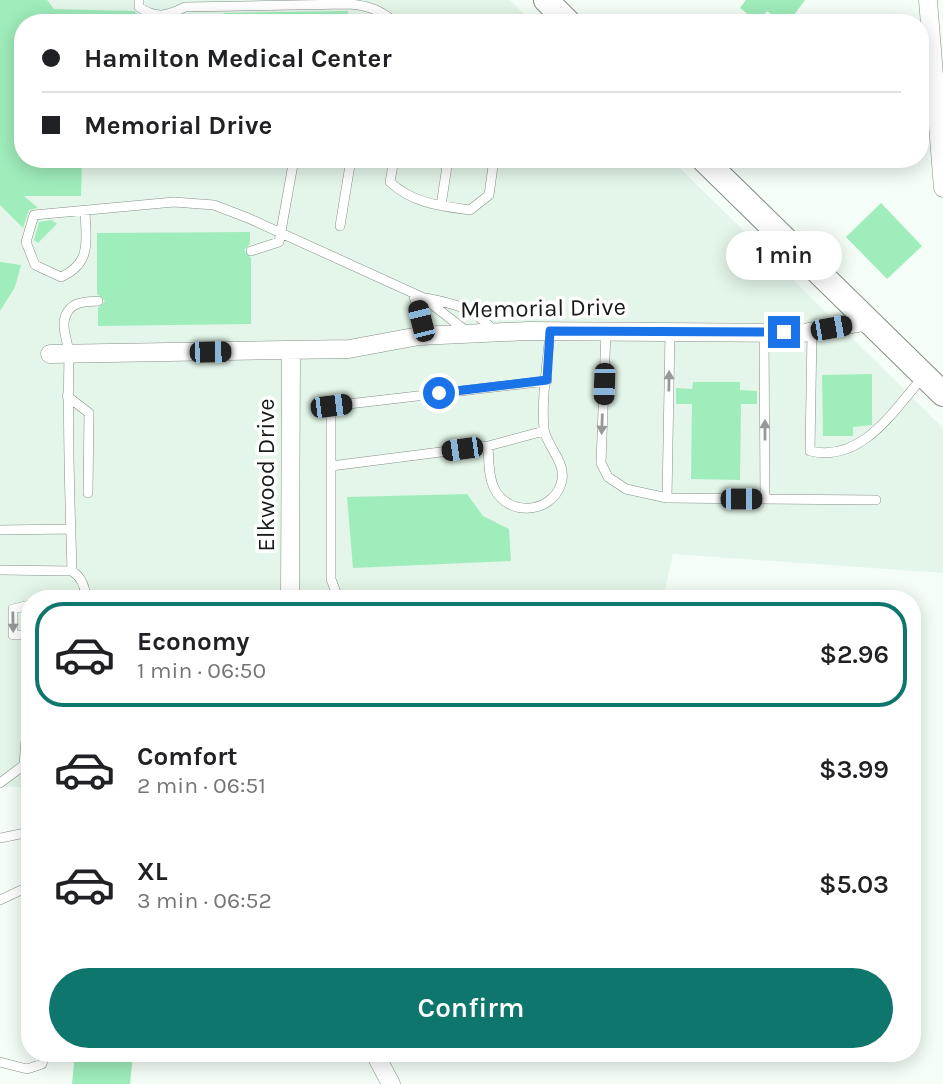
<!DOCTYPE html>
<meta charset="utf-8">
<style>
body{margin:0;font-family:Karla,sans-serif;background:#f6f6f6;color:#202124;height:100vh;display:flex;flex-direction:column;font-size:26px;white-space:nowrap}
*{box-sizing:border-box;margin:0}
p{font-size:23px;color:#757577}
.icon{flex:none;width:38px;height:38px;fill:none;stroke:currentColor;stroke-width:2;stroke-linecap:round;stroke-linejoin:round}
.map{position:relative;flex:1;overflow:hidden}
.drawer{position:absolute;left:21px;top:590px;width:900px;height:472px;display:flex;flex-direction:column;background:#fff;border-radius:28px;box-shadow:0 4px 18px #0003}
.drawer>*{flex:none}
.guide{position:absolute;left:14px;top:14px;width:915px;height:154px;border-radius:28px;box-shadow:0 4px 18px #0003;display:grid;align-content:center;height:154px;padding:0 28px;background:#fff}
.end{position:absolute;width:32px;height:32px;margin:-16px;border:9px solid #1a73e8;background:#fff;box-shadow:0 0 0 4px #fff}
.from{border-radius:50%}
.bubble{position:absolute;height:49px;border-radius:24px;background:#fff;box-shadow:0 4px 18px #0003;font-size:23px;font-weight:600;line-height:49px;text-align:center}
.car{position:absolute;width:21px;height:42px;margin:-21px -10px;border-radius:9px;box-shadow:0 0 5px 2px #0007;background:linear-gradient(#222 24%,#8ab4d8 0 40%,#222 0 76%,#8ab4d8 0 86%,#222 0)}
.guide b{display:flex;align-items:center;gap:24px;height:66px;font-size:26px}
.guide b+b{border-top:2px solid #e0e0e0}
.guide i{width:18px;height:18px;background:#202124}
ul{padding:12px 0 0;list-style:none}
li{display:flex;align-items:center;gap:21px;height:105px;margin:0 14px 10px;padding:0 14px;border:4px solid transparent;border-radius:28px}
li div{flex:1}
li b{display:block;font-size:26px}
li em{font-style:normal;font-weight:600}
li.selected{border-color:#0f766e}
li>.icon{width:63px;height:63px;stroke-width:1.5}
.primary-button{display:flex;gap:14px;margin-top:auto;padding:14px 28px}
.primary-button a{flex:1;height:80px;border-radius:42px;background:#0f766e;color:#fff;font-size:28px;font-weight:600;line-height:80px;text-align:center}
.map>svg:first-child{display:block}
.built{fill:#e4f6e9}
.building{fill:#9fedbb}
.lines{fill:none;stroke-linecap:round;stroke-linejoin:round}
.lane-casing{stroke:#868f89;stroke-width:10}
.street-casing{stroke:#868f89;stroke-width:19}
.secondary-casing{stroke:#868f89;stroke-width:26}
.lane{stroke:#fff;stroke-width:9}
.street{stroke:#fff;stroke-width:18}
.secondary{stroke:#fff;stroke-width:24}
.oneway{fill:#979998}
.route{stroke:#1a73e8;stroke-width:9}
.labels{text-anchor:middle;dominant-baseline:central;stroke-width:7;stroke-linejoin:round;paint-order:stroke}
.street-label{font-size:24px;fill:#181c19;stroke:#fff}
</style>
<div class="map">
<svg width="943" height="1084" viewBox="0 0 943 1084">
<rect width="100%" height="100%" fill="#f4fef7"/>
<!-- built -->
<path class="built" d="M0,0H510L533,23H23V159H671L943,428V573L673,554L663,598H30V788L0,786Z"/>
<!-- building -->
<path class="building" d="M0,0H47L54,9L134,11L140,16V23H23V159H82L81,196H24L38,208L29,210L23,228L0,205Z
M746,0H805L788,23H783L767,11L758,22L740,8Z
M348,11V23H224V13Z
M881,203L922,246L887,279L846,237Z
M52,220L57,224L38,243L34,240L39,222Z
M250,232V244L244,250L251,258V324L98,326V308L105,301L97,294V233Z
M0,262L21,265L15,287L0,311Z
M872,374V425L853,427V436H823L822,375Z
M693,382H740V390L757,391V404H741L740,480L691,479L692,404H676V388L692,389Z
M467,494L483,516L509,529L511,561L353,568L347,497Z
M75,1054H133L130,1084H72Z"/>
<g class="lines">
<!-- lane casing -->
<g class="lane-casing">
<path id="lane" d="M139,0V7C156,19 167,16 185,7L348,4C368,5 380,10 396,23
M473,23L492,19L499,23
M394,159L390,182C412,203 440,206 470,210L489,195L494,159
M441,206L448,159
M85,211C86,241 92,263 61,277L35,265L26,242L34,215L174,202L214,205L248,218L424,298L466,331
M340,226L351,159
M251,251L279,242L294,159
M413,293L425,336
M426,298C456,304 474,308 495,332
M606,331L601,463L608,477L626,489L667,498L876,500
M812,331L810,451C862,463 893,411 923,377
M764,332L765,499
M67,396L89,413L88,493
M544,431L488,446C489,460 488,475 494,488C508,517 551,514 561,484C568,463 547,448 544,429C541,398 548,362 550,331
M331,466L488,446
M667,498L670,332
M0,530L70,529
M0,570L72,571C81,577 86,587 85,598
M72,571C70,500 67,429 69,358C70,343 58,326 68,311C75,301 87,302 98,301
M338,598L331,579V406L547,381
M30,605L13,609V635H30
M0,783L24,765L30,688
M0,838L30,832
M25,888L30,907
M0,900L30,886
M0,1062L27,1069L42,1064L45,1054"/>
</g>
<!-- street casing -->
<g class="street-casing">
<path id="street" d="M928,0L943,188
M50,354L349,349L419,336L528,331L803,333L869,321
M290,598L291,351
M375,1054L391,1084"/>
</g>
<!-- secondary casing -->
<g class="secondary-casing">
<path id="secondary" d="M546,0L569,23
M703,159L943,394"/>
</g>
<!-- lane -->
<use href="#lane" class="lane"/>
<!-- street -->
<use href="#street" class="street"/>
<!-- secondary -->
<use href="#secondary" class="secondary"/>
</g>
<!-- one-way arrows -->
<defs><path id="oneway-solid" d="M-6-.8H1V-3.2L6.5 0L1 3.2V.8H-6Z" transform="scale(1.75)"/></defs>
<g class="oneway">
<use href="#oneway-solid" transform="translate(669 381) rotate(-89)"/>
<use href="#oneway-solid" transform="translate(602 424) rotate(92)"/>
<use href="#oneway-solid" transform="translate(765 430) rotate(-90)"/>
<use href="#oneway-solid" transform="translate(13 622) rotate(89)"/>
</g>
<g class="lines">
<!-- route -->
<path class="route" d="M439,393L547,380L550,331L784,332"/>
</g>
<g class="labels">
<!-- street labels -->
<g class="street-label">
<text transform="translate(543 308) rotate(-1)">Memorial Drive</text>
<text transform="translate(266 475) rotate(-90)">Elkwood Drive</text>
</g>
</g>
</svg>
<i class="end from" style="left:439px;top:393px"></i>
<i class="end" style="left:784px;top:332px"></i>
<div class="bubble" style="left:726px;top:231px;width:116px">1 min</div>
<i class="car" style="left:421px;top:321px;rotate:346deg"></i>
<i class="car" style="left:831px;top:328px;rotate:80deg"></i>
<i class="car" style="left:210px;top:352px;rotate:89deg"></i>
<i class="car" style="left:604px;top:384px;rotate:182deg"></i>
<i class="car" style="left:331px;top:406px;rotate:83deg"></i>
<i class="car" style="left:462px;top:449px;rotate:262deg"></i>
<i class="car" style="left:741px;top:499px;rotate:90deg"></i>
<div class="guide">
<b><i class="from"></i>Hamilton Medical Center</b>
<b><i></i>Memorial Drive</b>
</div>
<section class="drawer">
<ul>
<li class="selected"><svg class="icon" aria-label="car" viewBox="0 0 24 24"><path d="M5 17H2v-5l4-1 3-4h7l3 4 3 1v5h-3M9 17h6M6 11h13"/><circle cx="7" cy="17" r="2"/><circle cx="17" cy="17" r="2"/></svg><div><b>Economy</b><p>1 min · 06:50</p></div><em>$2.96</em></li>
<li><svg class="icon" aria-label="car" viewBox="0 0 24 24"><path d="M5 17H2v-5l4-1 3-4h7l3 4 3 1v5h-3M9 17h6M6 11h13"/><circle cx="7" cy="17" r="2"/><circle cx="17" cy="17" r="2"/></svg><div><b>Comfort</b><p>2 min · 06:51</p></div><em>$3.99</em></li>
<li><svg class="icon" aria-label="car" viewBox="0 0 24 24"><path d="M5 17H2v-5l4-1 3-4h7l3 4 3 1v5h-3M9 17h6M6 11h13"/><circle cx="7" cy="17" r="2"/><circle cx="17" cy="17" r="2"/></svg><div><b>XL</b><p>3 min · 06:52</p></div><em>$5.03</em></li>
</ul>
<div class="primary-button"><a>Confirm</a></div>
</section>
</div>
